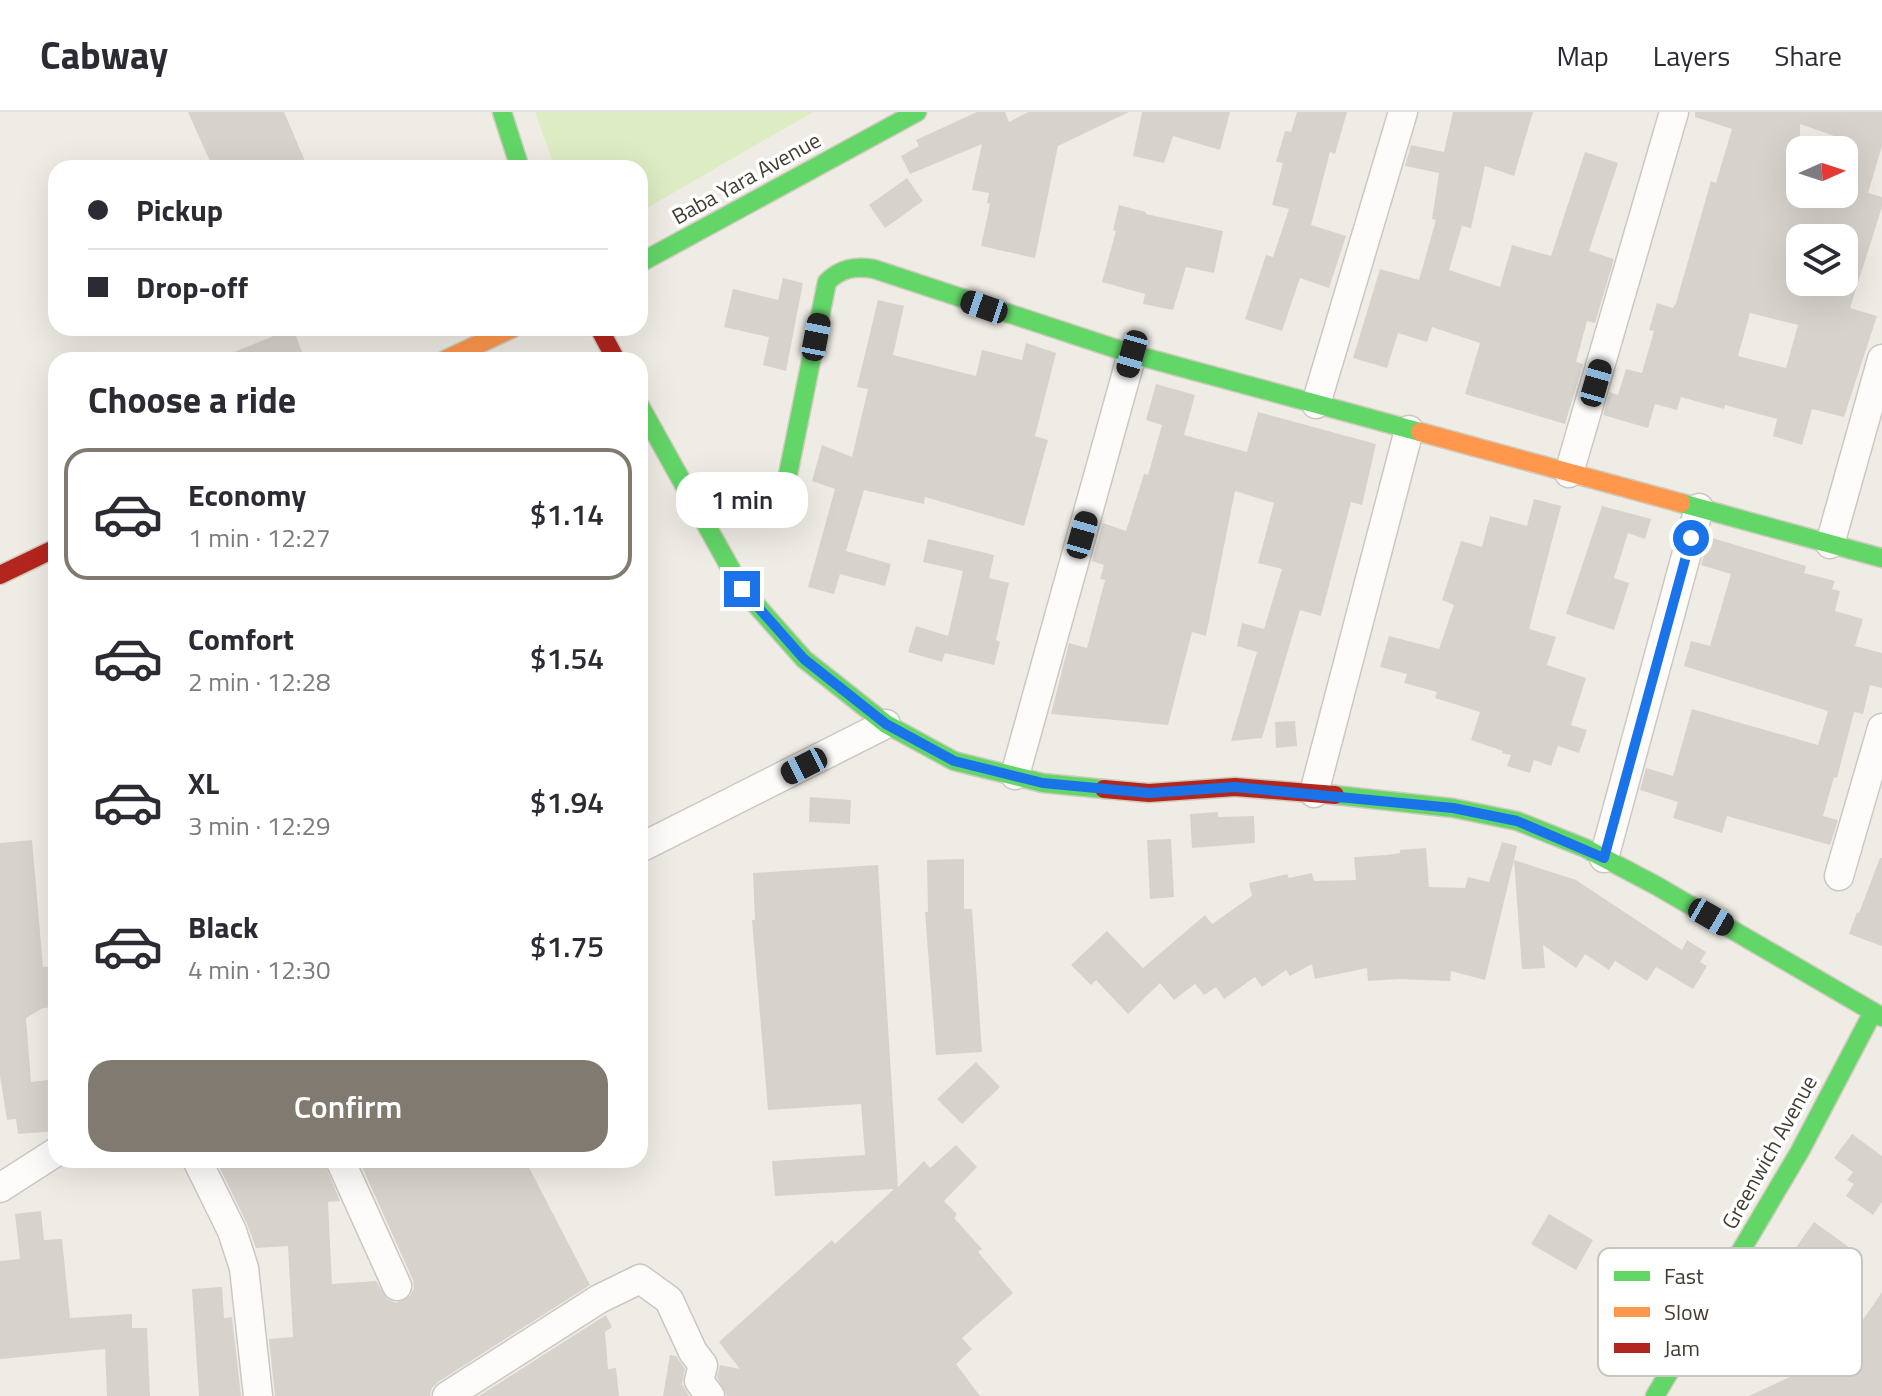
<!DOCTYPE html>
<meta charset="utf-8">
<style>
body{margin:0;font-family:"Titillium Web",sans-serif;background:#f2f2f3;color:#2b2b33;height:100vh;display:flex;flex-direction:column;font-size:30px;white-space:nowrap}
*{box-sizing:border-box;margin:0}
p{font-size:26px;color:#7c7c81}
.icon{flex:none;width:44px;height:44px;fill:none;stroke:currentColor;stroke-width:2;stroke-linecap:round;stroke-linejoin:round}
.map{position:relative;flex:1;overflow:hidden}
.sheet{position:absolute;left:48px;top:240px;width:600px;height:816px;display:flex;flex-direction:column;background:#fff;border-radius:24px;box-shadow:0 8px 32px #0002}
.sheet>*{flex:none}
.banner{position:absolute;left:48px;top:48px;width:600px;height:176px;border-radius:24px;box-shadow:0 8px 32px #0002;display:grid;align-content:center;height:176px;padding:0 40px;background:#fff}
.needle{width:52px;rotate:87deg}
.buttons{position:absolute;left:1786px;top:24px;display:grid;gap:16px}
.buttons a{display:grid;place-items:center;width:72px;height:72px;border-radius:16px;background:#fff;box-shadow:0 8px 32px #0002;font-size:40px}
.end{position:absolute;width:36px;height:36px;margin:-18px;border:10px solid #1a73e8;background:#fff;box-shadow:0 0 0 4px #fff}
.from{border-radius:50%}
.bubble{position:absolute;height:56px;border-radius:24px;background:#fff;box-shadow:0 8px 32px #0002;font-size:26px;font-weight:600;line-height:56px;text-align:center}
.car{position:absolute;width:24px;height:48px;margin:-24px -12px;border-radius:10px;box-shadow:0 0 6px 2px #0007;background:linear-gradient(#222 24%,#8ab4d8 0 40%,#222 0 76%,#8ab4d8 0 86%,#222 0)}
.banner b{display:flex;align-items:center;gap:28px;height:76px;font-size:30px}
.banner b+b{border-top:2px solid #e1e1e2}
.banner i{width:20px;height:20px;background:#2b2b33}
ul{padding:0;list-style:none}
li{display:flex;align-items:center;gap:24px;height:132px;margin:0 16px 12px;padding:0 24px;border:4px solid transparent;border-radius:24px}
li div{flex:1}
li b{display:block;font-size:30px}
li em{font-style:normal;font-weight:600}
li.on{border-color:#807a71}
li>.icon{width:72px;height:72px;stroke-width:1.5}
h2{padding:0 40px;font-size:36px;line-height:96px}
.primary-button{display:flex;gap:16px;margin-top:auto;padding:16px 40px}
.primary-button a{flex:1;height:92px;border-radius:24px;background:#807a71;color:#fff;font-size:32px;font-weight:600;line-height:92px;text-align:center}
header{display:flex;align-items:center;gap:48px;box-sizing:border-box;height:112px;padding:0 40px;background:#fff;border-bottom:2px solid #e1e1e2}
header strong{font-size:38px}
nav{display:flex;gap:44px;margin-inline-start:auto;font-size:28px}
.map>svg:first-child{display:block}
.green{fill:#ddecc2}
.building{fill:#d7d3cc;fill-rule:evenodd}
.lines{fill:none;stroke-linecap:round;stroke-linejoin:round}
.street-casing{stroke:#cbc8c1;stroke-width:31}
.fast-casing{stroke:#d0cabd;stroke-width:21}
.slow-casing{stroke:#d0cabd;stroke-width:21}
.jam-casing{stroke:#d0cabd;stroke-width:21}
.street{stroke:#fdfcfb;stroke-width:28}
.fast{stroke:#63d668;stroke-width:18}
.slow{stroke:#ff974d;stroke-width:18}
.jam{stroke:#b3261e;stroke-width:18}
.route{stroke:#1a73e8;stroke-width:10}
.labels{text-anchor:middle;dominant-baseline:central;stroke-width:7;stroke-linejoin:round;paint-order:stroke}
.street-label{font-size:22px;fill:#443c32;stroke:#fff}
.key{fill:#fff;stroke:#c7c4c2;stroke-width:2}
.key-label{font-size:22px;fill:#443c32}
</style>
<header>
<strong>Cabway</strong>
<nav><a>Map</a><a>Layers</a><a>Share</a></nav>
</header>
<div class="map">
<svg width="1882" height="1284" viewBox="0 0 1882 1284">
<rect width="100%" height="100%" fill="#efece5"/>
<!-- green -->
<path class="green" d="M535,0H813L640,100V56H555Z"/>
<!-- building -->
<path class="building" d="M188,0H284L308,56H213Z
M977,0H1005L1009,10L1028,0H1129L1058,34L1035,146L981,134L990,92L987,91L989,81L972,78L982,32L910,62L901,44L919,34L916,28Z
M1142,0H1230L1220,38L1173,24L1164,51L1133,44Z
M1297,0H1347L1335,42L1330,40L1311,113L1346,124L1329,176L1300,166L1282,219L1245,207L1266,143L1273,145L1289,97L1272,93L1283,51L1276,50L1285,19L1291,20Z
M1453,0H1533L1514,64L1485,54L1471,116L1462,114L1449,158L1500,175L1512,133L1551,144L1585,40L1618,51L1589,139L1614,147L1595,211L1587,209L1576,250L1583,252L1565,312L1465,282L1480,231L1432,215L1427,230L1398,221L1387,256L1353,246L1380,157L1419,168L1436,108L1432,107L1439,61L1405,54L1411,33L1444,40Z
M1695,0H1882V34L1868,81L1882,85V95L1850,196L1877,204L1844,305L1812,297L1802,333L1773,324L1777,307L1725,293L1724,297L1681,285L1677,298L1655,292L1648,316L1603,303L1610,280L1618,283L1626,257L1642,261L1654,219L1649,218L1657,191L1673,196L1676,191L1711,69L1716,71L1732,17L1695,5ZM1800,12L1857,32L1844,82H1800ZM1800,126H1844V170H1800ZM1750,201L1798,213L1786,256L1738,244Z
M907,66L923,89L885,116L869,93Z
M1119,93L1146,100V102L1223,119L1214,161L1186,155L1173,198L1143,192L1145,182L1102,170L1116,119L1113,118Z
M783,166L803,171L786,259L763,253L769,225L724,215L733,177L778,188Z
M878,188L904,194L893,243L976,264L982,238L1022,248L1026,231L1056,241L1035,324L1048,328L1024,414L925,385L924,392L864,378L846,439L891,452L885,474L840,462L834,482L808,475L835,377L812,369L822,333L852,345L868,277L857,275Z
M293,216L302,240L280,248H215Z
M1156,272L1195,283L1184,323L1247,340L1258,300L1376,332L1362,393L1351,390L1321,504L1300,498L1262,626L1231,629L1257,540L1237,534L1242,511L1264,517L1282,457L1258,451L1274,391L1235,379L1206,524L1192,520L1168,613L1051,602L1069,531L1087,536L1105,468L1100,467L1104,453L1092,449L1103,411L1126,419L1144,362L1148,363L1162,313L1146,308Z
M1534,387L1561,394L1529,517L1556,525L1547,553L1586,566L1571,613L1587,618L1579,641L1558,634L1551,654L1534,648L1530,661L1507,654L1511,643L1502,641L1503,639L1471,628L1480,600L1435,586L1437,580L1404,571L1407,562L1380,555L1389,524L1439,537L1454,493L1442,488L1461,429L1482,435L1490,404L1527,414Z
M1602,394L1651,407L1645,427L1628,421L1614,466L1629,471L1614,518L1566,502Z
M1709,425L1806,454L1804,461L1835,469L1832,477L1840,479L1835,499L1863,507L1855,534L1882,541V576L1870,573L1863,602L1854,600L1837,666L1834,665L1823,704L1838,708L1830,733L1727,704L1722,721L1673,706L1678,690L1640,678L1646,656L1673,664L1692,597L1818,633L1828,599L1684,554L1691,529L1710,534L1731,462L1701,453Z
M928,427L994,443L989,466L1009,471L996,528L1000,530L994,553L945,541L942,550L908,540L916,514L948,524L963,459L923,450Z
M1295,609L1297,634L1276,636L1275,610Z
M810,685L851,688L850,712L809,710Z
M1218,700V705L1254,704L1255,731L1192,736L1190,702Z
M1171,727L1174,785L1150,787L1147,728Z
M32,728L43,855L56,854V895L43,896L26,906L31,970L56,967V1019L18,1022L16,1007L7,1008L0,964V731Z
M1502,730L1517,734L1514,748L1576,768L1682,838L1687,828L1706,840L1700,850L1707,854L1693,877L1656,855L1647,869L1615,849L1609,858L1585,842L1576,856L1543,833L1545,856L1522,857L1514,748L1485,868L1451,859L1450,869L1398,867L1368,869L1367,856L1315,867L1312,852L1290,864L1286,858L1262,875L1255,865L1224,887L1216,875L1204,883L1195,872L1174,888L1160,871L1128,902L1096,868L1091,873L1071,853L1107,819L1143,856L1205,803L1212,812L1252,784L1249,771L1287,762L1289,766L1312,761L1314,769L1356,768L1354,745L1387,743L1400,741V738L1426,736L1429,775L1465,776L1468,765L1489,770Z
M1880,746H1882V834L1849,822L1857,800L1859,801Z
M964,747V797H972L982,940L936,943L925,800H928L927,748Z
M878,753L898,1075L924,1049L930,1056L956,1033L977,1055L944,1089L957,1102L954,1106L982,1137L978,1140L1013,1181L962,1226L972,1237L956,1252L980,1284H727L717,1265L720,1253L740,1257L719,1230L832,1128L835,1132L894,1077L775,1084L772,1049L865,1043L861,992L768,998L752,808H755L753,761Z
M976,950L1000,975L962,1012L937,987Z
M1852,1022L1882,1044V1090L1873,1103L1846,1084L1854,1072L1847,1068L1853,1060L1834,1046Z
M216,1048H323L340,1089L328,1090L332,1172L376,1169L387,1187L396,1191L410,1184L414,1176L413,1168L359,1048H525L590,1173L438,1270L432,1276L430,1284H275L269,1227L293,1225L288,1134L256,1136L247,1112Z
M41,1099L44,1128L62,1127L70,1206L132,1202V1216H147L150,1284H107L105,1237L0,1247V1149L20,1147L15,1102Z
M1549,1102L1593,1128L1576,1158L1531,1132Z
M1814,1110L1853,1138L1816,1189L1856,1218L1882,1180V1284H1749L1818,1252L1749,1202Z
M222,1175L224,1206L232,1205L241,1284H199L192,1177Z
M606,1203L612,1215L605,1220L608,1257L616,1256L619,1284H479Z
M670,1243L676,1244L685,1257L682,1272L689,1284H663Z"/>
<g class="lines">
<!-- street casing -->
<g class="street-casing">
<path id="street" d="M1316,292L1403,0
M1569,361L1674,0
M1830,432L1882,247
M1015,663L1132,242
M1314,681L1409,318
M640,736L886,612
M1604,746L1699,396
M1839,764L1882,616
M197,1048L232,1119L244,1156L258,1284
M340,1048L397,1174
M0,1076L56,1040
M447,1284L599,1187L640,1167L669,1188L693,1240L703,1253L699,1269L710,1284"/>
</g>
<!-- fast casing -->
<g class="fast-casing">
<path id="fast" d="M502,0L520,56
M640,151L917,0
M640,294L742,477L804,547L886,612L954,649L1043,671L1104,677
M1681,391L1882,446
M782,392L827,170C841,156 855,154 874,157L1132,242L1420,320
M1335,683L1453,696L1517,709L1585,736L1657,774L1882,905
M1655,1284L1800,1039L1873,900"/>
</g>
<!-- slow casing -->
<g class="slow-casing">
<path id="slow" d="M445,248L513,216
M1420,320L1681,391"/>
</g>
<!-- jam casing -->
<g class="jam-casing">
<path id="jam" d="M599,216L616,248
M0,463L56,436
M1104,677L1149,681L1235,675L1335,683"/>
</g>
<!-- street -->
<use href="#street" class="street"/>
<!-- fast -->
<use href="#fast" class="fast"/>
<!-- slow -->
<use href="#slow" class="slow"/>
<!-- jam -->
<use href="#jam" class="jam"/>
</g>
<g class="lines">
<!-- route -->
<path class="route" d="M742,477L804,547L886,612L954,649L1043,671L1149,681L1235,675L1453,696L1517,709L1604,746L1691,426"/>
</g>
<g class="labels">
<!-- street labels -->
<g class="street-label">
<text transform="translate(746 66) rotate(-29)">Baba Yara Avenue</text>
<text transform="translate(1769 1040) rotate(-61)">Greenwich Avenue</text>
</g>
</g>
<!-- legend -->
<rect x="1598" y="1136" width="264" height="128" rx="12" class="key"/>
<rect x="1614" y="1159" width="36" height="10" fill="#63d668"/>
<rect x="1614" y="1195" width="36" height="10" fill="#ff974d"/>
<rect x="1614" y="1231" width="36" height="10" fill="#b3261e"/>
<g class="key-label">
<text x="1664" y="1172">Fast</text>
<text x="1664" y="1208">Slow</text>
<text x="1664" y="1244">Jam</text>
</g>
</svg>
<div class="buttons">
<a><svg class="needle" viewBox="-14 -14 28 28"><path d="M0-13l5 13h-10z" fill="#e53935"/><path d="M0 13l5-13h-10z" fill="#7c7c81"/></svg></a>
<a><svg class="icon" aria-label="layers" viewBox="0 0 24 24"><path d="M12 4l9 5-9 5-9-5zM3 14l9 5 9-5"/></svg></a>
</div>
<i class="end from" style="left:1691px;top:426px"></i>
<i class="end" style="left:742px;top:477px"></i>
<div class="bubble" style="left:676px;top:360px;width:132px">1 min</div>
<i class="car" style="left:984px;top:195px;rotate:289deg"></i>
<i class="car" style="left:816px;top:225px;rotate:11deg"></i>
<i class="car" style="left:1132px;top:242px;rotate:196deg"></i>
<i class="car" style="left:1596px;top:271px;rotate:16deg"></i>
<i class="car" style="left:1082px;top:423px;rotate:16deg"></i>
<i class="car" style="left:804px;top:654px;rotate:243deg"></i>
<i class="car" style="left:1711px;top:805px;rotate:120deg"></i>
<div class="banner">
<b><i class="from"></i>Pickup</b>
<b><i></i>Drop-off</b>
</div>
<section class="sheet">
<h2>Choose a ride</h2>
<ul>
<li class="on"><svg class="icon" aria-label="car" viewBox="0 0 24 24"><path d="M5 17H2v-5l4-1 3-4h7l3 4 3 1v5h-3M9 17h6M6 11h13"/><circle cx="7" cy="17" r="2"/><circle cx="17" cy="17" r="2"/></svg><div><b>Economy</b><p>1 min · 12:27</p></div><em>$1.14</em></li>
<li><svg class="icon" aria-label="car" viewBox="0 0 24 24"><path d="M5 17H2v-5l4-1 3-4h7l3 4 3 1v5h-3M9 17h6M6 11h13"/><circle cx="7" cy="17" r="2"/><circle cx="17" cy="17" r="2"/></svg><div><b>Comfort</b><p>2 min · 12:28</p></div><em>$1.54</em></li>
<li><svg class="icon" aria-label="car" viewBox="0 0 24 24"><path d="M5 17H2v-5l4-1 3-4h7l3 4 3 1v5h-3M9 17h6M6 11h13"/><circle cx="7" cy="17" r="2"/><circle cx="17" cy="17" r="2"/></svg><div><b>XL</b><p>3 min · 12:29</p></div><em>$1.94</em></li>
<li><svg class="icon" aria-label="car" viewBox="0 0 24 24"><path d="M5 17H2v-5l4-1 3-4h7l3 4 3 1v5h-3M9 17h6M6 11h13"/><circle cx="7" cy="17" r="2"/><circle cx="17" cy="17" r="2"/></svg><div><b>Black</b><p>4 min · 12:30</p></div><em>$1.75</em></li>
</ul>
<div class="primary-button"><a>Confirm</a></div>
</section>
</div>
